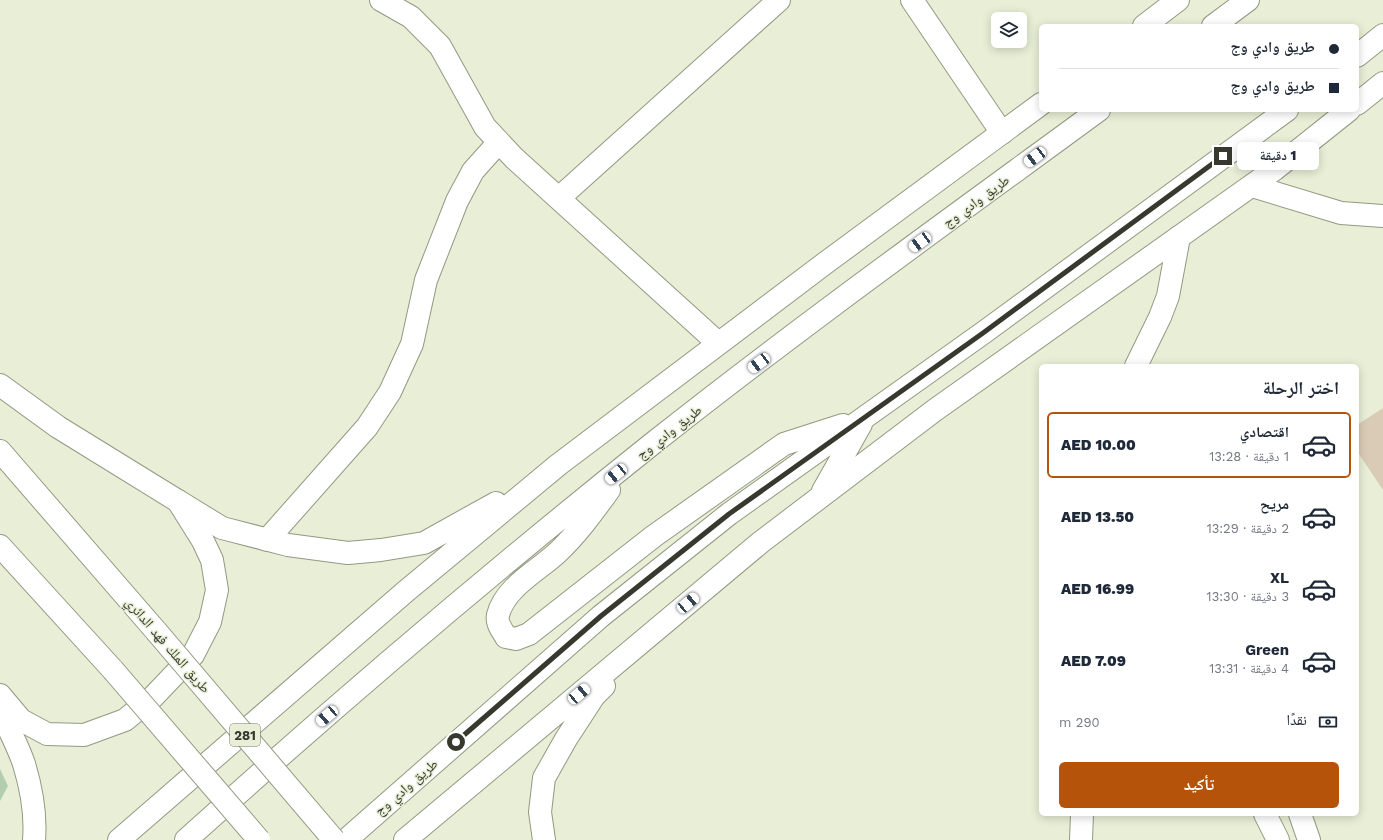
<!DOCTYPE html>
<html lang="ar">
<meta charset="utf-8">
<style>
body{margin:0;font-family:"Work Sans","Noto Naskh Arabic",sans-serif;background:#f6f6f7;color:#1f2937;direction:rtl;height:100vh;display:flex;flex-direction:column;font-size:15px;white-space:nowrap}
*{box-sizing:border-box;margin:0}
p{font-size:13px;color:#747a83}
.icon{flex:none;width:22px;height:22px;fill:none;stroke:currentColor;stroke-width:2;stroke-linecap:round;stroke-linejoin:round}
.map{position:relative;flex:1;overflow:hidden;direction:ltr}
.side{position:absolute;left:1039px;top:364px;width:320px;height:452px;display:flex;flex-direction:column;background:#fff;border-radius:6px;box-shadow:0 2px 10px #0003;direction:rtl}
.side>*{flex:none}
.hud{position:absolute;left:1039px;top:24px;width:320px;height:88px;border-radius:6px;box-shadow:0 2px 10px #0003;direction:rtl;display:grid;align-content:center;height:88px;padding:0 20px;background:#fff}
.fabs{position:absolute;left:991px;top:12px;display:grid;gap:8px}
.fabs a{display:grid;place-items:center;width:36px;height:36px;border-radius:6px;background:#fff;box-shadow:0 2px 10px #0003;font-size:20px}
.end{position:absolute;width:18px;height:18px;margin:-9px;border:5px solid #37392f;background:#fff;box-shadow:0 0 0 2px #fff}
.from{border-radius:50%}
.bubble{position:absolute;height:28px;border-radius:6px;background:#fff;box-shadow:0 2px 10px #0003;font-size:13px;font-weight:800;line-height:28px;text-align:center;direction:rtl}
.car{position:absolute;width:12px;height:24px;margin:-12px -6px;border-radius:5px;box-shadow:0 0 3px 1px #0007;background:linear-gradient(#fff 24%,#345 0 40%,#fff 0 76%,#345 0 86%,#fff 0)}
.hud b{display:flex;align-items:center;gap:14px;height:38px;font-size:15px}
.hud b+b{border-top:1px solid #e0e1e3}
.hud i{width:10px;height:10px;background:#1f2937}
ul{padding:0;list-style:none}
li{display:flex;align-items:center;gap:12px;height:66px;margin:0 8px 6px;padding:0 12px;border:2px solid transparent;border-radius:6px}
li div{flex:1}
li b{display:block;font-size:15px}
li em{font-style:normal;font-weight:800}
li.current{border-color:#b45309}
li>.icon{width:36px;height:36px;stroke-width:1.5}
h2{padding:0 20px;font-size:18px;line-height:48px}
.pay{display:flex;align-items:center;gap:10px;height:44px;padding:0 20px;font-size:15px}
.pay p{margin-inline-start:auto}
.primary-button{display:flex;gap:8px;margin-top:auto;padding:8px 20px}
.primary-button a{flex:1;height:46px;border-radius:6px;background:#b45309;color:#fff;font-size:16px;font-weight:800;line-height:46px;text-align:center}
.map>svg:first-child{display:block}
.green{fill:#dacbb6}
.building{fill:#b3ceaf}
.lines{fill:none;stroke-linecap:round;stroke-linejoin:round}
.minor-casing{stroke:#939982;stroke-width:24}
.major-casing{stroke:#939982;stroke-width:24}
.highway-casing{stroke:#939982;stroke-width:24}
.minor{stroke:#fff;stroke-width:22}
.major{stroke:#fff;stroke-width:22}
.highway{stroke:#fff;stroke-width:22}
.highway-bridge-casing{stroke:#939982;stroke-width:24;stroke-linecap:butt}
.highway-bridge{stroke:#fff;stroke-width:22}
.route{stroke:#37392f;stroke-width:5}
.labels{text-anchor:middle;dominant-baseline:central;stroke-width:3;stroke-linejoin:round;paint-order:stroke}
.shield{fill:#e8efd6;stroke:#6c7061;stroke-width:1}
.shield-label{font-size:13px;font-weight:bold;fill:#37392f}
.street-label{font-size:14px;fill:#37392f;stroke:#e8efd6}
</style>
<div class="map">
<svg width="1383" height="840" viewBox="0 0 1383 840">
<rect width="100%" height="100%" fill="#e8efd6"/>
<!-- green -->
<path class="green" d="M1383,408V490L1357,451V425Z"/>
<!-- building -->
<path class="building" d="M0,769L8,786L0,801Z"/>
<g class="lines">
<!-- minor casing -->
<g class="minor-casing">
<path id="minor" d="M381,0L411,17L440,46L485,127L514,158L718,343
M912,0L1002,133
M1252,186L1341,213L1383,216
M559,198L779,0
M1136,366L1160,317L1168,296L1179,237
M267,540L367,427L390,392L412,344L426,280L457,201L473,171L499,142
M1265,814L1278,840
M1300,814L1309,840
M1081,840L1082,814"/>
</g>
<!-- major casing -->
<g class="major-casing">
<path id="major" d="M1144,26L1178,0
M1213,26L1248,0
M1357,56L1383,35
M1357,104L1383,83
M609,490C593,512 578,533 558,552C538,571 505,587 498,615C496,623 502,630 506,637L516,639L529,634L654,536L784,444L843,425
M823,491L861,424
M178,501L222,528L288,545L348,553L381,550L424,543L496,503
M0,710C8,728 18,746 24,764C31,787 36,816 34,840
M119,840L405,592L558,465L824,264L1041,104
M186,840C337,704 493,571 652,444C797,329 949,220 1099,110
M346,840L601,616L729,514L983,333L1287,110
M405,840L761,542L935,410L1275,169L1349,110
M544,840L540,812L544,778L566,739L594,696L604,686"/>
</g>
<!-- highway casing -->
<g class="highway-casing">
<path id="highway" d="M0,385L58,427L178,501L203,541L212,560L217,590L210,622L193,655L153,697L125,720L84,735L47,734L21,720L0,695
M0,451L156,631
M0,546L113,670"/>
</g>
<!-- minor -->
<use href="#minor" class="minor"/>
<!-- major -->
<use href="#major" class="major"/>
<!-- highway -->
<use href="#highway" class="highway"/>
<!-- highway-bridge casing -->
<g class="highway-bridge-casing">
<path id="highway-bridge" d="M156,631L334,840
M113,670L259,840"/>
</g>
<!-- highway-bridge -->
<use href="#highway-bridge" class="highway-bridge"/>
</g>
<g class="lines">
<!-- route -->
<path class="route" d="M456,742L601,616L729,514L983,333L1223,156"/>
</g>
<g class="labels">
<!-- shield labels -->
<rect class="shield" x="230" y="724" width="30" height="22" rx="3"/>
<g class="shield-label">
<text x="245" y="735">281</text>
</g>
<!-- street labels -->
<g class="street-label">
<text transform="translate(976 201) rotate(-36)">طريق وادي وج</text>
<text transform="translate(669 432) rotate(-38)">طريق وادي وج</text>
<text transform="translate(168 645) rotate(49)">طريق الملك فهد الدائري</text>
<text transform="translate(406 787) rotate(-41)">طريق وادي وج</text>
</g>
</g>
</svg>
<div class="fabs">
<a><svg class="icon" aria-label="layers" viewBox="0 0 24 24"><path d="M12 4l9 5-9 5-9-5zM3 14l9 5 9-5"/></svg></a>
</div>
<i class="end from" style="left:456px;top:742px"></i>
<i class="end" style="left:1223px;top:156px"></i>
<div class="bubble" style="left:1237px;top:142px;width:82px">1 دقيقة</div>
<i class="car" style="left:1035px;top:157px;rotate:233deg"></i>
<i class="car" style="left:920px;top:242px;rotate:234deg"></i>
<i class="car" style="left:759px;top:363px;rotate:233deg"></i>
<i class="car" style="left:616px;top:474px;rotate:231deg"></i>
<i class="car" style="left:688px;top:603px;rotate:50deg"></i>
<i class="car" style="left:579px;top:694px;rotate:50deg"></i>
<i class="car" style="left:327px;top:716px;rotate:229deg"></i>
<div class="hud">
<b><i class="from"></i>طريق وادي وج</b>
<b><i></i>طريق وادي وج</b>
</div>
<section class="side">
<h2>اختر الرحلة</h2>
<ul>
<li class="current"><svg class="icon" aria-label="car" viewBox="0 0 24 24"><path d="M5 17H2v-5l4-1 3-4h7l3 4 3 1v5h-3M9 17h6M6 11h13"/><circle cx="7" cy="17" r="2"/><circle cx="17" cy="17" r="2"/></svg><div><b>اقتصادي</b><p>1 دقيقة · 13:28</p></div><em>AED 10.00</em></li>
<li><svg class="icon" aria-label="car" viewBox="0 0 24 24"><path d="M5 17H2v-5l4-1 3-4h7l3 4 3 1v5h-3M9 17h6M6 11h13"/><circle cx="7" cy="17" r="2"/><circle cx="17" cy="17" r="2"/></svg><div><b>مريح</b><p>2 دقيقة · 13:29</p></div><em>AED 13.50</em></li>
<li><svg class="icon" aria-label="car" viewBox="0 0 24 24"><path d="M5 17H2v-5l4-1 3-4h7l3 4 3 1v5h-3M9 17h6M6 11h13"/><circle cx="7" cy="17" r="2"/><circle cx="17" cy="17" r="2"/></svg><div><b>XL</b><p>3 دقيقة · 13:30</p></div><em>AED 16.99</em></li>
<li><svg class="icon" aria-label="car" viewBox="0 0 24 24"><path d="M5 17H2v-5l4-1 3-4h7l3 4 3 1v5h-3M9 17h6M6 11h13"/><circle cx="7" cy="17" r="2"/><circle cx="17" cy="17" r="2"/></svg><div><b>Green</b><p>4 دقيقة · 13:31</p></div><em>AED 7.09</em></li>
</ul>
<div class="pay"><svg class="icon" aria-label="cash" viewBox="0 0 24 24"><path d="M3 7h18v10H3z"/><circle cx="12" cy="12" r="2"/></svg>نقدًا<p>290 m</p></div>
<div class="primary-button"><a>تأكيد</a></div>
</section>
</div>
